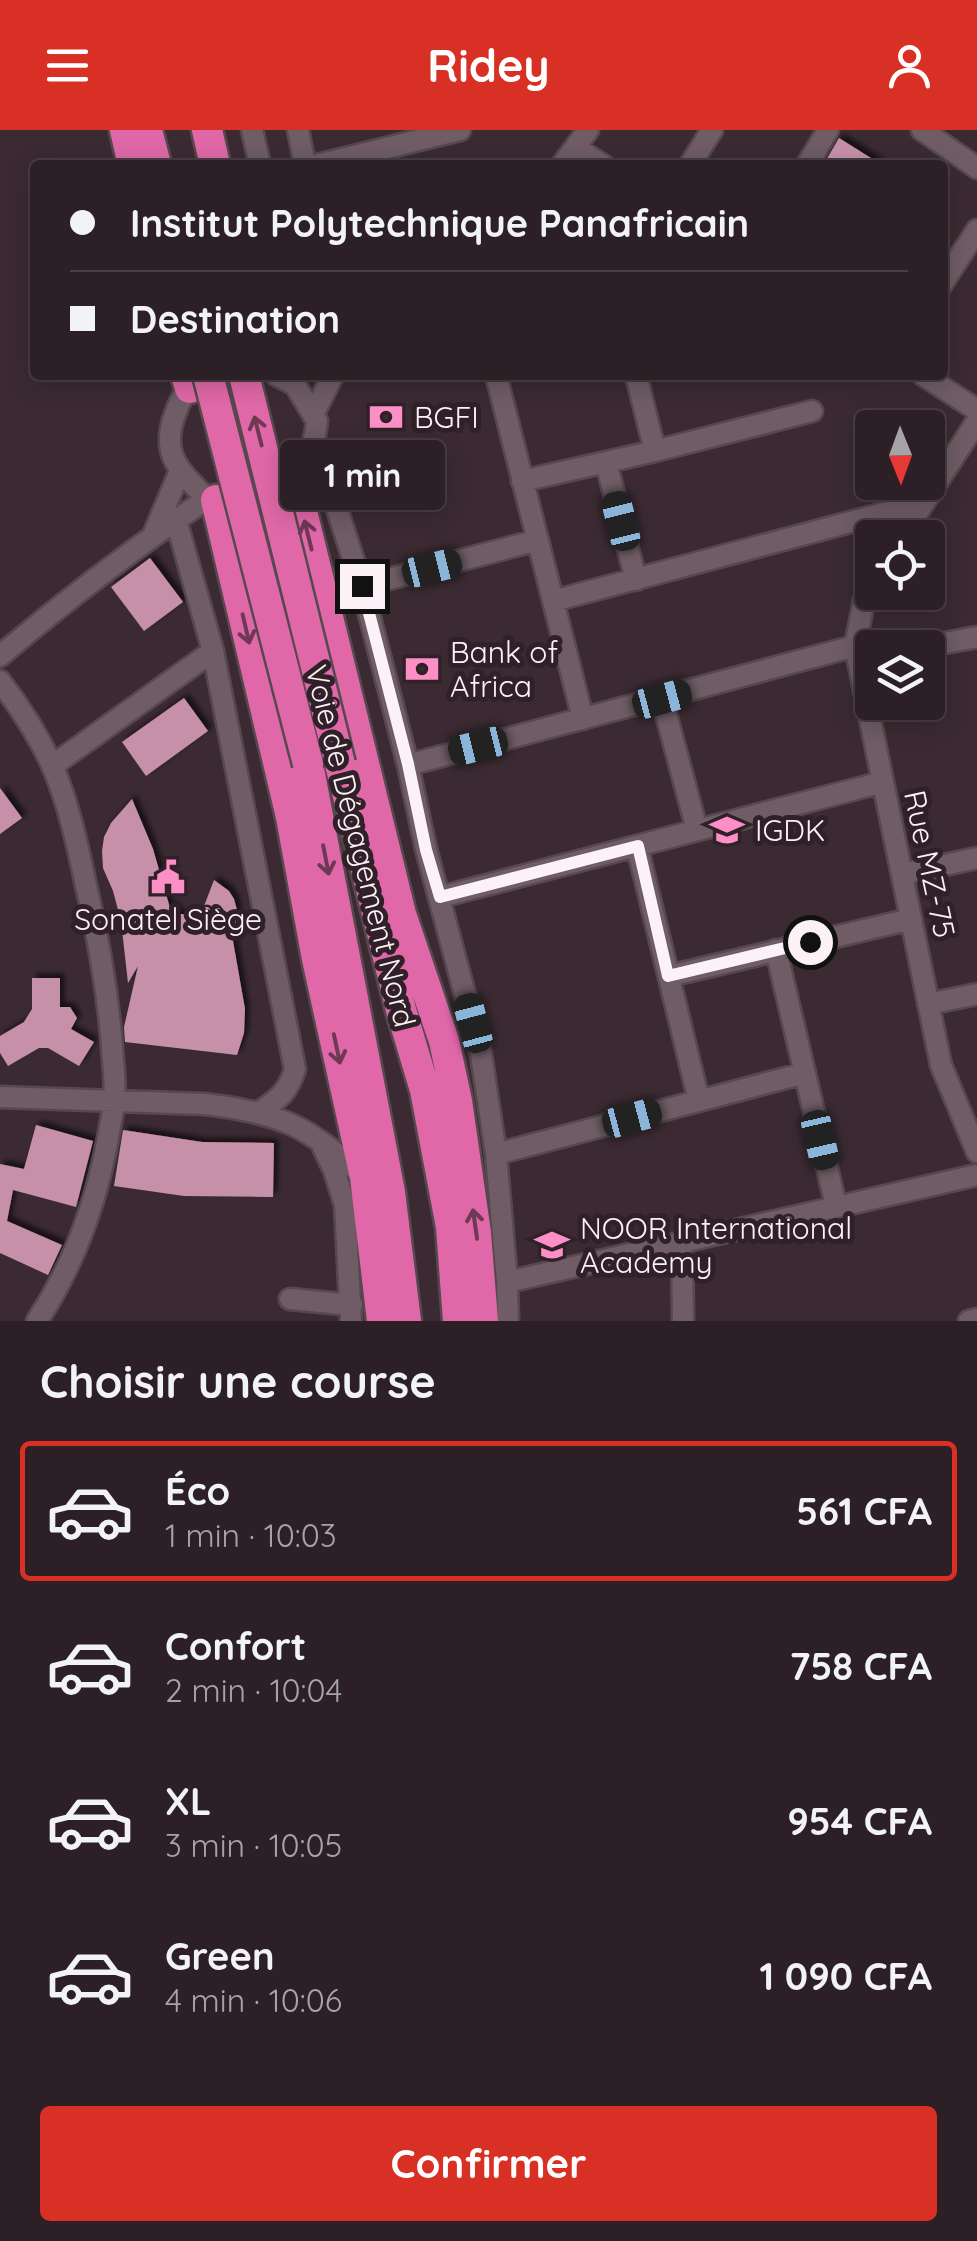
<!DOCTYPE html>
<html lang="fr">
<meta charset="utf-8">
<style>
body{margin:0;font-family:Quicksand,sans-serif;background:#382d32;color:#f1f3f6;height:100vh;display:flex;flex-direction:column;font-size:38px;white-space:nowrap}
*{box-sizing:border-box;margin:0}
p{font-size:32px;color:#a6a3a7}
.icon{flex:none;width:55px;height:55px;fill:none;stroke:currentColor;stroke-width:2;stroke-linecap:round;stroke-linejoin:round}
.map{position:relative;height:1191px;overflow:hidden}
.side{display:flex;flex-direction:column;background:#2c2026;flex:1}
.side>*{flex:none}
.guide{position:absolute;left:30px;top:30px;width:918px;height:220px;border-radius:10px;box-shadow:0 5px 25px #0003,0 0 0 2px #483e43;display:grid;align-content:center;height:220px;padding:0 40px;background:#2c2026}
.needle{width:65px;rotate:179deg}
.controls{position:absolute;left:855px;top:280px;display:grid;gap:20px}
.controls a{display:grid;place-items:center;width:90px;height:90px;border-radius:10px;background:#2c2026;box-shadow:0 5px 25px #0003,0 0 0 2px #483e43;font-size:50px}
.end{position:absolute;width:45px;height:45px;margin:-22px;border:12px solid #fcf1f6;background:#111;box-shadow:0 0 0 5px #111}
.from{border-radius:50%}
.bubble{position:absolute;height:70px;border-radius:10px;background:#2c2026;box-shadow:0 5px 25px #0003,0 0 0 2px #483e43;font-size:32px;font-weight:800;line-height:70px;text-align:center}
.car{position:absolute;width:30px;height:60px;margin:-30px -15px;border-radius:12px;box-shadow:0 0 8px 2px #0007;background:linear-gradient(#222 24%,#8ab4d8 0 40%,#222 0 76%,#8ab4d8 0 86%,#222 0)}
.guide b{display:flex;align-items:center;gap:35px;height:95px;font-size:38px}
.guide b+b{border-top:2px solid #483e43}
.guide i{width:25px;height:25px;background:#f1f3f6}
ul{padding:0;list-style:none}
li{display:flex;align-items:center;gap:30px;height:140px;margin:0 20px 15px;padding:0 20px;border:5px solid transparent;border-radius:10px}
li div{flex:1}
li b{display:block;font-size:38px}
li em{font-style:normal;font-weight:800}
li.current{border-color:#d93025}
li>.icon{width:90px;height:90px;stroke-width:1.5}
h2{padding:0 40px;font-size:45px;line-height:120px}
.button{display:flex;gap:20px;margin-top:auto;padding:20px 40px}
.button a{flex:1;height:115px;border-radius:10px;background:#d93025;color:#fff;font-size:40px;font-weight:800;line-height:115px;text-align:center}
header{display:flex;justify-content:space-between;align-items:center;height:130px;padding:0 40px;background:#d93025;color:#fff;font-size:45px;font-weight:800}
.map>svg:first-child{display:block}
.building{fill:#c690a9;filter:url(#shadow)}
.lines{fill:none;stroke-linecap:round;stroke-linejoin:round}
.minor-casing{stroke:#56484e;stroke-width:25}
.highway-casing{stroke:#56484e;stroke-width:35}
.minor{stroke:#6f5c65;stroke-width:20}
.highway{stroke:#e068a8;stroke-width:30}
.highway-bridge-casing{stroke:#56484e;stroke-width:35;stroke-linecap:butt}
.highway-bridge{stroke:#e068a8;stroke-width:30}
.oneway{stroke:#6e3955}
.route{stroke:#fcf1f6;stroke-width:12}
.labels{text-anchor:middle;dominant-baseline:central;stroke-width:10;stroke-linejoin:round;paint-order:stroke}
.poi-label{font-size:30px;fill:#fcf1f6;stroke:#302028;text-anchor:start}
.street-label{font-size:30px;fill:#fcf1f6;stroke:#302028}
</style>
<header><svg class="icon" aria-label="menu" viewBox="0 0 24 24"><path d="M4 6h16M4 12h16M4 18h16"/></svg>Ridey<svg class="icon" aria-label="person" viewBox="0 0 24 24"><circle cx="12" cy="8" r="4"/><path d="M4 21q1-7 8-7t8 7"/></svg></header>
<div class="map">
<svg width="977" height="1191" viewBox="0 0 977 1191">
<defs>
<filter id="shadow"><feDropShadow dx="4.5" dy="-4.5" stdDeviation="2.5" flood-color="#0009"/></filter>
</defs>
<rect width="100%" height="100%" fill="#3b2a32"/>
<!-- building -->
<path class="building" d="M839,8L855,18L882,35H829L825,32Z
M150,428L183,472L144,501L111,457Z
M184,568L208,601L146,646L122,612Z
M0,658L22,688L0,704Z
M132,669L153,719L170,778H177V784H201L214,750L229,761L234,769L237,780L233,811L245,879L244,903L237,925L125,912L124,897L138,836L128,853L121,791L113,761L103,738L102,721L104,707L111,693Z
M32,848H60V877H70L77,888L71,899L94,912L79,936L48,918H39L8,936L0,923V906L24,892L32,879Z
M36,995L93,1011L76,1077L13,1060L7,1091L62,1115L48,1145L0,1123V1034L24,1039Z
M123,1000L202,1012L274,1013L273,1067L184,1066L114,1056Z"/>
<g class="lines">
<!-- minor casing -->
<g class="minor-casing">
<path id="minor" d="M252,0L260,35
M298,0L305,35
M922,0L977,38
M576,18L603,35
M317,35L460,0
M562,35L588,0
M690,35L712,0
M807,35L828,0
M942,154L977,100
M496,245L583,589
M636,245L655,321
M923,245L977,280
M199,251C186,260 181,267 176,282C159,324 179,340 207,369L230,371L286,356L311,334L317,291L295,255L276,245
M313,285L333,245
M314,308L362,456L408,635L426,719L481,924L496,1024L507,1152L508,1191
M606,332L636,450
M522,351L655,321L812,281
M176,390L213,521L295,939C288,963 278,969 258,983
M154,403L180,341
M901,408L977,291
M362,456L538,410
M872,456L864,471L855,516L941,935L977,1022
M553,471L922,373
M918,518L977,507
M0,526C67,469 135,417 207,369
M0,551C20,577 38,605 52,635C69,674 78,718 87,760C99,812 108,864 112,917C113,934 116,953 114,970C113,983 110,996 108,1008C96,1074 74,1135 37,1191
M662,569L697,700
M408,635L855,516
M52,636L213,521
M637,716L699,971
M902,744L977,728
M440,767L883,652
M776,820L836,1076
M669,846L911,789
M928,874L977,864
M0,967L204,974C232,977 261,982 288,993C317,1005 341,1028 365,1047
M323,1017L334,1040L345,1075L351,1191
M496,1024L805,943
M682,1112L683,1191
M507,1152L977,1045
M290,1169L352,1175
M969,1191L977,1189"/>
</g>
<!-- highway casing -->
<g class="highway-casing">
<path id="highway" d="M125,0L133,35
M147,0L156,35
M207,0L215,35
M186,245L190,258
M294,349L401,784L444,911L457,971L476,1103L483,1191
M216,370L291,687L317,829L365,1047L382,1191
M308,634L390,1062L406,1191
M340,634L401,880L425,960L451,1097L458,1191"/>
</g>
<!-- minor -->
<use href="#minor" class="minor"/>
<!-- highway -->
<use href="#highway" class="highway"/>
<!-- highway-bridge casing -->
<g class="highway-bridge-casing">
<path id="highway-bridge" d="M208,245L308,634
M244,245L340,634"/>
</g>
<!-- highway-bridge -->
<use href="#highway-bridge" class="highway-bridge"/>
</g>
<!-- one-way arrows -->
<defs><path id="oneway-shaft" d="M-6 0H5M1.5-3L5.5 0L1.5 3" fill="none" stroke-width="1.6" stroke-linecap="round" stroke-linejoin="round" transform="scale(2.5)"/></defs>
<g class="oneway">
<use href="#oneway-shaft" transform="translate(258 301) rotate(-104)"/>
<use href="#oneway-shaft" transform="translate(308 405) rotate(-104)"/>
<use href="#oneway-shaft" transform="translate(246 499) rotate(77)"/>
<use href="#oneway-shaft" transform="translate(326 730) rotate(79)"/>
<use href="#oneway-shaft" transform="translate(337 919) rotate(78)"/>
<use href="#oneway-shaft" transform="translate(475 1094) rotate(-98)"/>
</g>
<g class="lines">
<!-- route -->
<path class="route" d="M362,456L408,634L426,720L440,767L638,716L668,846L810,812"/>
</g>
<!-- icons -->
<defs>
<g id="bank-bare" transform="scale(2.7)"><path d="M-6-4H6V4H-6ZM0-2.3a2.3 2.3 0 1 0 0 4.6a2.3 2.3 0 1 0 0-4.6Z" fill="#fb8fc6" stroke="#302028" stroke-width="2.5" paint-order="stroke"/></g>
<g id="university-bare" transform="scale(2.7)"><path d="M0-5L7-2L0 1L-7-2ZM-4 1L0 2.5L4 1V4Q0 6-4 4Z" fill="#fb8fc6" stroke="#302028" stroke-width="2.5" paint-order="stroke"/></g>
<g id="civic-bare" transform="scale(2.7)"><path d="M-.6-6.5H3V-4.5H.6V-3L4-1V1h2V6H-6V1h2V-1L-.6-3ZM-1.2 2.5V6h2.4V2.5Z" fill="#fb8fc6" stroke="#302028" stroke-width="2.5" paint-order="stroke"/></g>
<g id="school-bare" transform="scale(2.7)"><path d="M0-5L7-2L0 1L-7-2ZM-4 1L0 2.5L4 1V4Q0 6-4 4Z" fill="#fb8fc6" stroke="#302028" stroke-width="2.5" paint-order="stroke"/></g>
</defs>
<g fill-rule="evenodd">
<use href="#bank-bare" x="386" y="287"/>
<use href="#bank-bare" x="422" y="539"/>
<use href="#university-bare" x="727" y="700"/>
<use href="#civic-bare" x="168" y="747"/>
<use href="#school-bare" x="552" y="1115"/>
</g>
<g class="labels">
<!-- poi labels -->
<g class="poi-label">
<text x="414" y="287">BGFI</text>
<text x="450" y="522">Bank of<tspan x="450" dy="34">Africa</tspan></text>
<text x="755" y="700">IGDK</text>
<text x="168" y="789" text-anchor="middle">Sonatel Siège</text>
<text x="580" y="1098">NOOR International<tspan x="580" dy="34">Academy</tspan></text>
</g>
<!-- street labels -->
<g class="street-label">
<text transform="translate(361 716) rotate(76)">Voie de Dégagement Nord</text>
<text transform="translate(930 734) rotate(78)">Rue MZ-75</text>
</g>
</g>
</svg>
<div class="controls">
<a><svg class="needle" viewBox="-14 -14 28 28"><path d="M0-13l5 13h-10z" fill="#e53935"/><path d="M0 13l5-13h-10z" fill="#a6a3a7"/></svg></a>
<a><svg class="icon" aria-label="locate" viewBox="0 0 24 24"><circle cx="12" cy="12" r="6"/><path d="M12 2v4M12 18v4M2 12h4M18 12h4"/></svg></a>
<a><svg class="icon" aria-label="layers" viewBox="0 0 24 24"><path d="M12 4l9 5-9 5-9-5zM3 14l9 5 9-5"/></svg></a>
</div>
<i class="end from" style="left:810px;top:812px"></i>
<i class="end" style="left:362px;top:456px"></i>
<div class="bubble" style="left:280px;top:310px;width:165px">1 min</div>
<i class="car" style="left:621px;top:391px;rotate:346deg"></i>
<i class="car" style="left:432px;top:438px;rotate:76deg"></i>
<i class="car" style="left:662px;top:569px;rotate:75deg"></i>
<i class="car" style="left:478px;top:616px;rotate:256deg"></i>
<i class="car" style="left:473px;top:893px;rotate:345deg"></i>
<i class="car" style="left:632px;top:988px;rotate:75deg"></i>
<i class="car" style="left:820px;top:1010px;rotate:167deg"></i>
<div class="guide">
<b><i class="from"></i>Institut Polytechnique Panafricain</b>
<b><i></i>Destination</b>
</div>
</div>
<section class="side">
<h2>Choisir une course</h2>
<ul>
<li class="current"><svg class="icon" aria-label="car" viewBox="0 0 24 24"><path d="M5 17H2v-5l4-1 3-4h7l3 4 3 1v5h-3M9 17h6M6 11h13"/><circle cx="7" cy="17" r="2"/><circle cx="17" cy="17" r="2"/></svg><div><b>Éco</b><p>1 min · 10:03</p></div><em>561 CFA</em></li>
<li><svg class="icon" aria-label="car" viewBox="0 0 24 24"><path d="M5 17H2v-5l4-1 3-4h7l3 4 3 1v5h-3M9 17h6M6 11h13"/><circle cx="7" cy="17" r="2"/><circle cx="17" cy="17" r="2"/></svg><div><b>Confort</b><p>2 min · 10:04</p></div><em>758 CFA</em></li>
<li><svg class="icon" aria-label="car" viewBox="0 0 24 24"><path d="M5 17H2v-5l4-1 3-4h7l3 4 3 1v5h-3M9 17h6M6 11h13"/><circle cx="7" cy="17" r="2"/><circle cx="17" cy="17" r="2"/></svg><div><b>XL</b><p>3 min · 10:05</p></div><em>954 CFA</em></li>
<li><svg class="icon" aria-label="car" viewBox="0 0 24 24"><path d="M5 17H2v-5l4-1 3-4h7l3 4 3 1v5h-3M9 17h6M6 11h13"/><circle cx="7" cy="17" r="2"/><circle cx="17" cy="17" r="2"/></svg><div><b>Green</b><p>4 min · 10:06</p></div><em>1 090 CFA</em></li>
</ul>
<div class="button"><a>Confirmer</a></div>
</section>
